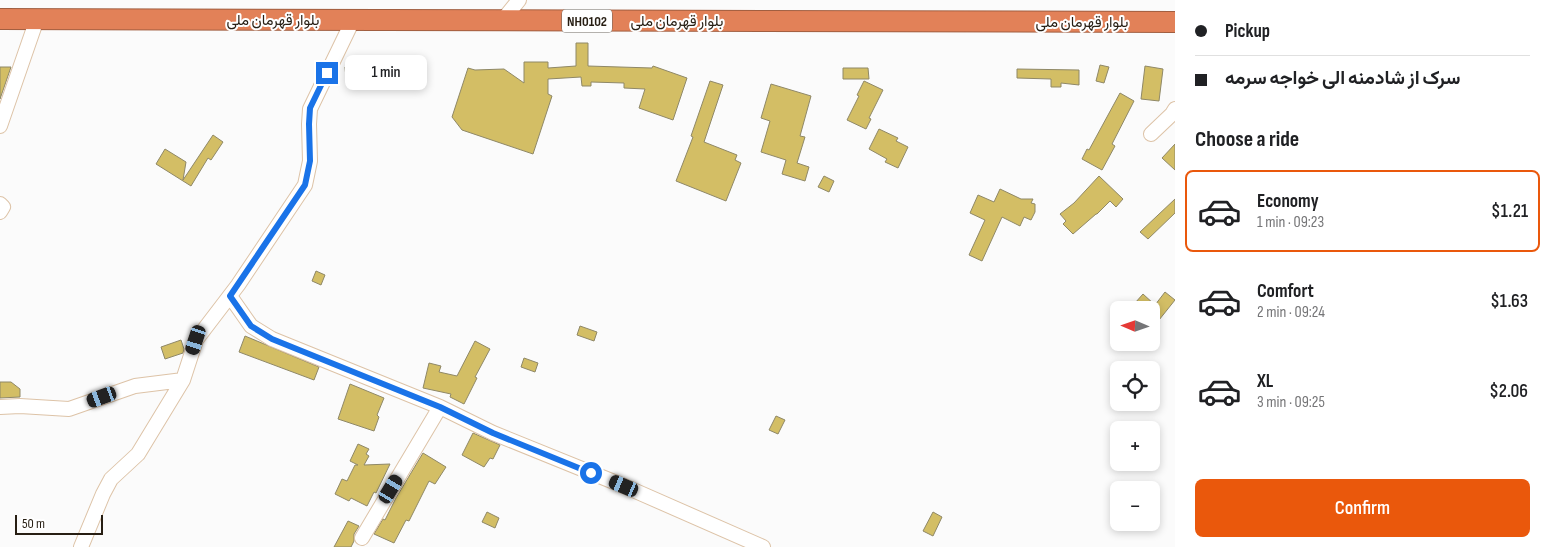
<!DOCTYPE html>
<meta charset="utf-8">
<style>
body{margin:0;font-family:"Sofia Sans Condensed",Vazirmatn,sans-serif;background:#f6f6f6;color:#202124;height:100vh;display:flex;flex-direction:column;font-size:19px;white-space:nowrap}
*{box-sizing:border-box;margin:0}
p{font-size:16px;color:#757577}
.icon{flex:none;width:28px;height:28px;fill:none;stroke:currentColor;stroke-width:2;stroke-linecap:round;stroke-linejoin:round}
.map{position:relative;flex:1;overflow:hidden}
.panel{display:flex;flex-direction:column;background:#fff;width:375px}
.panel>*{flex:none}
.hud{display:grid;align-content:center;height:110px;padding:0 20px;background:#fff}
.needle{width:32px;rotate:272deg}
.fabs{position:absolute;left:1110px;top:301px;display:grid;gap:10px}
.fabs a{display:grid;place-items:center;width:50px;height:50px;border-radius:8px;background:#fff;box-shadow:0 2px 8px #0003;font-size:25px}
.scale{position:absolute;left:15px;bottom:12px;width:88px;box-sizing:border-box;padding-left:5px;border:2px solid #271e13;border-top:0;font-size:14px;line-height:18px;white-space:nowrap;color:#271e13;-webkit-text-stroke:4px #fff;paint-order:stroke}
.end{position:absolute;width:22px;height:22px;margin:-11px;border:6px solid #1a73e8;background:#fff;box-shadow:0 0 0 2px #fff}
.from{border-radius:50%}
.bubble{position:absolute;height:35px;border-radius:8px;background:#fff;box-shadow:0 2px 8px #0003;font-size:16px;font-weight:600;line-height:35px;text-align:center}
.car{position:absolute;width:15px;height:30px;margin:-15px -8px;border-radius:6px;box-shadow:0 0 4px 1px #0007;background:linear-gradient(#222 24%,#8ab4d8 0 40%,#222 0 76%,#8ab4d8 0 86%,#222 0)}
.hud b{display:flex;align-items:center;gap:18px;height:48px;font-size:19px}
.hud b+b{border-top:1px solid #e0e0e0}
.hud i{width:12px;height:12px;background:#202124}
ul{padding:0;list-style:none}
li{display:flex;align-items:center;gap:15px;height:82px;margin:0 10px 8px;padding:0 10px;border:2px solid transparent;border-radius:8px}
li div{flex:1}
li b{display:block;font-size:19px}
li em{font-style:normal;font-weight:600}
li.on{border-color:#ea580c}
li>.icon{width:45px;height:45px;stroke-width:1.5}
h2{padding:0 20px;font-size:22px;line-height:60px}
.button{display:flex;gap:10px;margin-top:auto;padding:10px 20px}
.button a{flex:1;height:58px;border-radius:8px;background:#ea580c;color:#fff;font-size:20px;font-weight:600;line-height:58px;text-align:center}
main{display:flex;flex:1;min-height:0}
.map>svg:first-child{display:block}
.building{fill:#d3be65;stroke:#8f8867}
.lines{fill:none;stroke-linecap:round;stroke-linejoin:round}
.minor-casing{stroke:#ddc3a7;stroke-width:16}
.highway-casing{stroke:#a15e40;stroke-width:22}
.minor{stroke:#fff;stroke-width:14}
.highway{stroke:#e28158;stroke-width:20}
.route{stroke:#1a73e8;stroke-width:6}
.labels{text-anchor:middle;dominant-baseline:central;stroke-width:4;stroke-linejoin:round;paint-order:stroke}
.shield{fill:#fff;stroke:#68625a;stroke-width:1}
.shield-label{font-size:14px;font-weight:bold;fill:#271e13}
.street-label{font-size:15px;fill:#271e13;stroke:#fff}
</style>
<main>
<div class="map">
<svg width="1175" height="547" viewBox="0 0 1175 547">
<rect width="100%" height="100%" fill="#fbfbfb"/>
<!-- building -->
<path class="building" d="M576,43H588V66L652,68L653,66L687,78L673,120L639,108L645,89L624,88V83L591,82V86H582L581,77L548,79V94L552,96L533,154L462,130L452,117L468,68L475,70L504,69L524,83V62H548V68L576,66Z
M1100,65L1109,67L1104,83L1096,81Z
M360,66L361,76L346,78L345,67Z
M1145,66L1163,69L1159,101L1141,99Z
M0,67H11L0,99Z
M843,68H868L869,79H843Z
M1017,69L1079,70V85L1061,83V87H1051V79L1017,78Z
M710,81L723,85L704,142L737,155L735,160L741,163L726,201L676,181L693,137L691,136Z
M864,81L883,90L869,118L871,119L866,129L847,120L859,96L857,95Z
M771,84L811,96L800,136L805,137L797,163L809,167L805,181L782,174L786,160L761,152L770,121L761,118Z
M1120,93L1134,101L1112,144L1115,146L1102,170L1082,159L1087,149L1089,150Z
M879,129L898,138L896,141L908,147L898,168L885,162L887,159L869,149Z
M213,135L223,142L211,160L208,158L191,186L156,164L165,149L186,162L183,180Z
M1175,144V170L1162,158Z
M824,176L834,181L829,192L818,187Z
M1099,176L1123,199L1116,207L1110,201L1097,214H1096L1073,234L1063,224L1066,221L1060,214L1074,203Z
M1000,189L1021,199H1033L1031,203L1035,204V212L1031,220L1024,217L1020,226L1002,217L982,261L969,255L985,220L970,213L978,195L994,202Z
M1175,199V213L1148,239L1140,232Z
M316,271L325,275L321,285L312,281Z
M1165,292L1175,300L1151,330V310H1143L1135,303L1143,294L1155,305Z
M580,326L597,332L594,341L577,335Z
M245,336L319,367L314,380L239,352Z
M181,340L184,349L183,353L165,359L161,347Z
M475,341L490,349L475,377L477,378L464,404L450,397L451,394L423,388L429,363L441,366L439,372L457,376Z
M524,358L538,363L535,372L521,367Z
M0,382H11L20,389V397L0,398Z
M350,384L384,398L377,415L379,417L374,431L338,419Z
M776,416L785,420L778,434L769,430Z
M473,433L500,445L493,459L490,458L484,467L462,455Z
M358,444L369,449L366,454L369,456L364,465L390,464L376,493L374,492L367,506L351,498L349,501L335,494L342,479L347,481L355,465H358L350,461Z
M423,453L446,467L435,484L429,481L409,521L406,520L394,543L374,534L383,519L385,520L396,498Z
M487,512L499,518L495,528L482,522Z
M933,512L942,517L933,536L923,531Z
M348,521L359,526L354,534V541L351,547H334Z"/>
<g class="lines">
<!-- minor casing -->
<g class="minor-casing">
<path id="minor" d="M502,21L519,0
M0,126L37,19
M1151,134L1172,114L1175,109
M0,204L3,207L0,212
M230,296L251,326L272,339L440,407L493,433L624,486L763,547
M0,407L20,406L69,409L135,386L183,380
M362,538L440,407
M81,547L103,494L111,479L138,454L183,380L196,340L238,285L305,185L310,161L309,124L310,109L353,20"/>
</g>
<!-- highway casing -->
<g class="highway-casing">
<path id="highway" d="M0,19L1175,22"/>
</g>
<!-- minor -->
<use href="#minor" class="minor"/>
<!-- highway -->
<use href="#highway" class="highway"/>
</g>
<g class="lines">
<!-- route -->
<path class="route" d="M327,73L310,108L309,124L310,161L305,185L230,296L251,326L272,339L440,407L493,433L591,473"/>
</g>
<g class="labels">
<!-- shield labels -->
<rect class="shield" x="562" y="9.5" width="50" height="23" rx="4"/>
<g class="shield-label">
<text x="587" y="21">NH0102</text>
</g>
<!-- street labels -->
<g class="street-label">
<text x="273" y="20">بلوار قهرمان ملی</text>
<text x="677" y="21">بلوار قهرمان ملی</text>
<text x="1082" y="22">بلوار قهرمان ملی</text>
</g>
</g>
</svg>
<div class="fabs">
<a><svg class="needle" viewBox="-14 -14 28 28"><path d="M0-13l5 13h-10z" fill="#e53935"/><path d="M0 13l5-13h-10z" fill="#757577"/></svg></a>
<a><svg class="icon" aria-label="locate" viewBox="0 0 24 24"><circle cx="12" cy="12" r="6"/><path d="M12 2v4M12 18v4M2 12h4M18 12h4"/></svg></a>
<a>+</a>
<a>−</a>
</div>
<div class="scale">50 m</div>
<i class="end from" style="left:591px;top:473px"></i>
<i class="end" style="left:327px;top:73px"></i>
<div class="bubble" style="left:345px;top:55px;width:82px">1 min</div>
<i class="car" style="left:196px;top:340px;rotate:198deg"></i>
<i class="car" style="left:102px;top:397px;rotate:250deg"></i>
<i class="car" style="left:624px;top:486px;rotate:293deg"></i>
<i class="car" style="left:391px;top:489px;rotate:31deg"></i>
</div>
<section class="panel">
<div class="hud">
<b><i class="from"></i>Pickup</b>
<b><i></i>سرک از شادمنه الی خواجه سرمه</b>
</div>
<h2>Choose a ride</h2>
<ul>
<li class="on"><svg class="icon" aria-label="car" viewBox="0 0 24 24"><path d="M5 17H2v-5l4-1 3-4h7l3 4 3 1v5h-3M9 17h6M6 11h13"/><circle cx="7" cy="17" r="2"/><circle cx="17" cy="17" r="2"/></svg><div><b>Economy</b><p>1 min · 09:23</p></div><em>$1.21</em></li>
<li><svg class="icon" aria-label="car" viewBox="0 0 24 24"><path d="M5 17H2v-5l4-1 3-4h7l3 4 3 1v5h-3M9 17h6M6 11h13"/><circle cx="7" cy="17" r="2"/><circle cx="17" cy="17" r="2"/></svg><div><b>Comfort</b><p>2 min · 09:24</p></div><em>$1.63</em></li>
<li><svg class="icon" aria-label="car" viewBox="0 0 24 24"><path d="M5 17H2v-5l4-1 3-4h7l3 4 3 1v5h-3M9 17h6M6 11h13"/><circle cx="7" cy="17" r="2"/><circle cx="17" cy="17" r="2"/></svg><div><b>XL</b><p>3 min · 09:25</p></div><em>$2.06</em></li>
</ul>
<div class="button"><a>Confirm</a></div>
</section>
</main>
